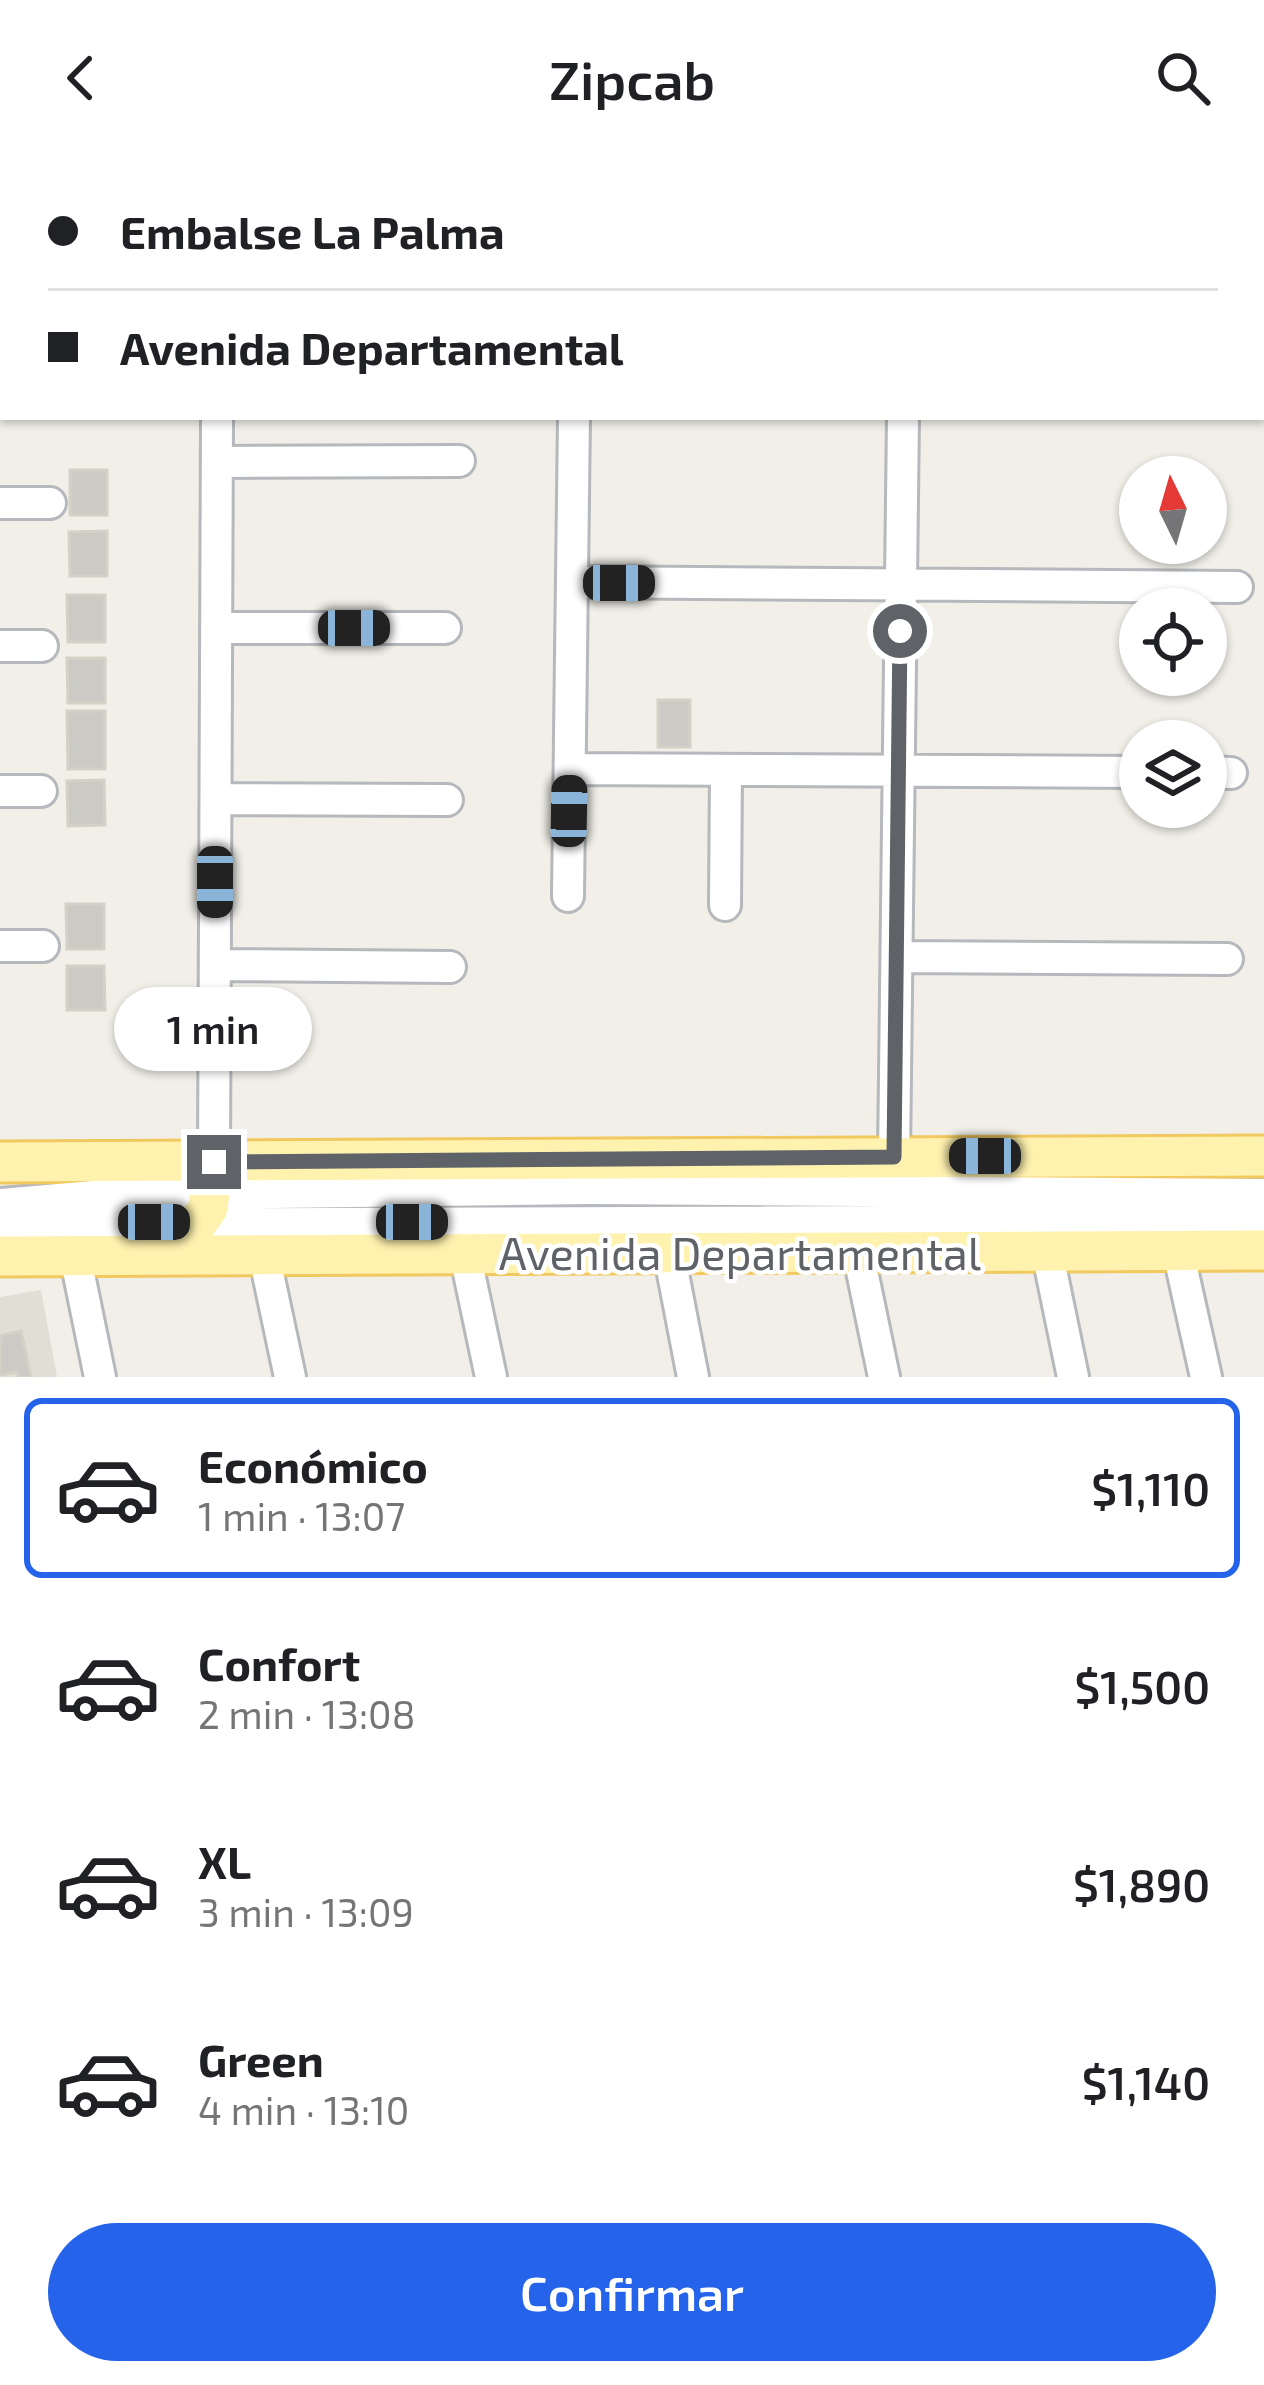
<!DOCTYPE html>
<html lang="es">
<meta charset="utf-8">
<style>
body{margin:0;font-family:"Exo 2",sans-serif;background:#f2f2f2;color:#202124;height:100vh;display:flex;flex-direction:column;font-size:45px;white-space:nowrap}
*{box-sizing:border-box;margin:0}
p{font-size:39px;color:#757577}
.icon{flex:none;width:66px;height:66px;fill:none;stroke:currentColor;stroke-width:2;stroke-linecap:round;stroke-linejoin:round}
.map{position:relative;height:1221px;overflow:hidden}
.drawer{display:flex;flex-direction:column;background:#fff;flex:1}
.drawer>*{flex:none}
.guide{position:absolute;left:0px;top:0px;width:1266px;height:264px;box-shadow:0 3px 9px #0004;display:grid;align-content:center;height:264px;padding:0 48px;background:#fff}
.needle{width:78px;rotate:355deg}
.tools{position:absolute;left:1119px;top:300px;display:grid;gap:24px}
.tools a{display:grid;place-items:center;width:108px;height:108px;border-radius:50%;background:#fff;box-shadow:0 3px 9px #0004;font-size:60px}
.end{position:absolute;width:54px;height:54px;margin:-27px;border:15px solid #5f6368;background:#fff;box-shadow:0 0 0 6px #fff}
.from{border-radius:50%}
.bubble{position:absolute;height:84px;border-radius:42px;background:#fff;box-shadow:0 3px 9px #0004;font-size:39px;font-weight:600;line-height:84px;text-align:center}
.car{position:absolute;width:36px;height:72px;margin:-36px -18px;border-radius:15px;box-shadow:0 0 9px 3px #0007;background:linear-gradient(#222 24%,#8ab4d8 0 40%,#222 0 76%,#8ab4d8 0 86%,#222 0)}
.guide b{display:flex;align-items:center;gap:42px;height:114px;font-size:45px}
.guide b+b{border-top:3px solid #e0e0e0}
.guide i{width:30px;height:30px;background:#202124}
ul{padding:21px 0 0;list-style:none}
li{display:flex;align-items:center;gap:36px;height:180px;margin:0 24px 18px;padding:0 24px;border:6px solid transparent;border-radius:18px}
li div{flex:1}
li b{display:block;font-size:45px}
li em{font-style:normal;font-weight:600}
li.selected{border-color:#2563eb}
li>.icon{width:108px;height:108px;stroke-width:1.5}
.action{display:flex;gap:24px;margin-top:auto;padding:24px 48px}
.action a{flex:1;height:138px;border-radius:72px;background:#2563eb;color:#fff;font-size:48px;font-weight:600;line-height:138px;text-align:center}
header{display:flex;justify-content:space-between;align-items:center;height:156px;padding:0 48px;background:#fff;font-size:54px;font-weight:600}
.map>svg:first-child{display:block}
.education{fill:#e1ded6}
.building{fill:#cccac5;stroke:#d6d1c6;stroke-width:3}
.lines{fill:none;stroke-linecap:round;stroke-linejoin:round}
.minor-casing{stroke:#b5b8bc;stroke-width:36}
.major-casing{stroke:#f2c960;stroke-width:45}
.path{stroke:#9cc7a9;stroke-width:4.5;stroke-dasharray:12 6;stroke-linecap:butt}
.minor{stroke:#fff;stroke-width:30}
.major{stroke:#fff2af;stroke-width:39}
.route{stroke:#5f6368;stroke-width:15}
.labels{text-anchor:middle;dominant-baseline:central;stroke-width:9;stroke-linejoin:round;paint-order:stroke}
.street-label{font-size:45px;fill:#5f6368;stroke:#fff}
</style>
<header><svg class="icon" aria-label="back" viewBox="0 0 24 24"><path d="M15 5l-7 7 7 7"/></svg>Zipcab<svg class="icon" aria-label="search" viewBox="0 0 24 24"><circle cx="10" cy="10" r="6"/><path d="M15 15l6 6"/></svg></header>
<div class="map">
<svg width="1264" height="1221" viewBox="0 0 1264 1221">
<rect width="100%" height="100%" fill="#f1efe8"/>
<!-- education -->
<path class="education" d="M41,1134L57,1221H0V1141Z"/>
<!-- building -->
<path class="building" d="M70,314H107V359H70Z
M107,375V420H70L69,376Z
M67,439H105V486H68Z
M67,502H105V547H68Z
M658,544H690V591H658Z
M67,555H105V613H68Z
M104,624L105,669L68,670L67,625Z
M66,748H104V793H67Z
M67,810H104L105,854H67Z
M21,1175L31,1221H18L17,1216L0,1219V1180Z"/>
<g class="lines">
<!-- minor casing -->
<g class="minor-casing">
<path id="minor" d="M882,0V3
M98,3L99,0
M517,3L518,0
M717,3L751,0
M0,11H3
M1263,58H1264
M0,195H3
M217,306L459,305
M0,347H50
M572,426L1237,431
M216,472H445
M0,490H42
M570,613L1140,616
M1206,616L1231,617
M0,635H41
M216,643L447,644
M568,740L574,261
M725,749L726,614
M0,790H43
M897,801L1227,803
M215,809L450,811
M894,1001L903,261
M214,1006L217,261
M0,1048L105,1039L592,1033L1264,1038
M0,1068L1264,1064
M1047,1095L1073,1221
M1178,1095L1206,1221
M858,1096L884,1221
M669,1097L693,1221
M465,1098L491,1221
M75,1099L100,1221
M264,1099L290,1221"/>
</g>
<!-- major casing -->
<g class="major-casing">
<path id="major" d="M0,1006L1264,1000
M175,1099L208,1052L214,1006
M0,1100L1264,1094"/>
</g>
<!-- path -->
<path class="path" d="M974,0H1008
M1099,0V3"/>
<!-- minor -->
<use href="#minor" class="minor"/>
<!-- major -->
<use href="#major" class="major"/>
</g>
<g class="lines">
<!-- route -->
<path class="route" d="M214,1006L894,1001L900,475"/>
</g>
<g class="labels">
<!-- street labels -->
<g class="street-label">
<text x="740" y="1096">Avenida Departamental</text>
</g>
</g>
</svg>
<div class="tools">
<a><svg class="needle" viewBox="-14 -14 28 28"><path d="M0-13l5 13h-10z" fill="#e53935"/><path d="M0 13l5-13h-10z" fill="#757577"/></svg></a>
<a><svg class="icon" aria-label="locate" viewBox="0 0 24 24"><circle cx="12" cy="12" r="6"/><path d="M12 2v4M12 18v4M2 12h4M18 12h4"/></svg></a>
<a><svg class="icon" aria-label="layers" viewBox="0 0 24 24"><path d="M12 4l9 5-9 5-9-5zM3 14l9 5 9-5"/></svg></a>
</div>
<i class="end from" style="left:900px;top:475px"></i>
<i class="end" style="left:214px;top:1006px"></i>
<div class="bubble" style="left:114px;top:831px;width:198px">1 min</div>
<i class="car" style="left:619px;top:427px;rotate:90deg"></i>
<i class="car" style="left:354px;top:472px;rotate:90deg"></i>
<i class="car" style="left:569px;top:655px;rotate:1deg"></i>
<i class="car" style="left:215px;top:726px;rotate:180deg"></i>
<i class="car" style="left:985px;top:1000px;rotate:270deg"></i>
<i class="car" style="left:154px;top:1066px;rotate:90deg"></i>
<i class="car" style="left:412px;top:1066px;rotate:90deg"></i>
<div class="guide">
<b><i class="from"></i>Embalse La Palma</b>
<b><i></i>Avenida Departamental</b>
</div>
</div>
<section class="drawer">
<ul>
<li class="selected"><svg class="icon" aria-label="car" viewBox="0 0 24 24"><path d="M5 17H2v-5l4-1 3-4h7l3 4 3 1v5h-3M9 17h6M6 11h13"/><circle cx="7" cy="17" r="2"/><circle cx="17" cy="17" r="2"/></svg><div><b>Económico</b><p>1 min · 13:07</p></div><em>$1,110</em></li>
<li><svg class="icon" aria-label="car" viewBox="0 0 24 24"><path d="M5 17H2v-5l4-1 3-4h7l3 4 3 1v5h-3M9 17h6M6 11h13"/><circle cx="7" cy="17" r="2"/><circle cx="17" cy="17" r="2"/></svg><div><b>Confort</b><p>2 min · 13:08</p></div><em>$1,500</em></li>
<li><svg class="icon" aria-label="car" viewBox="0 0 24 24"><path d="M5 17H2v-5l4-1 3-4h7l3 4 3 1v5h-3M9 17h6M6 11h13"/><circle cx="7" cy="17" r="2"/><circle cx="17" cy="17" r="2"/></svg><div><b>XL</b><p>3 min · 13:09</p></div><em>$1,890</em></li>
<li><svg class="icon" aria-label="car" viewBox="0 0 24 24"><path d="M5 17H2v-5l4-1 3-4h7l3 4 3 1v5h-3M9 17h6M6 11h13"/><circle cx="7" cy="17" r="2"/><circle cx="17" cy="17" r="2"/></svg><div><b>Green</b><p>4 min · 13:10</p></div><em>$1,140</em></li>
</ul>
<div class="action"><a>Confirmar</a></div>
</section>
